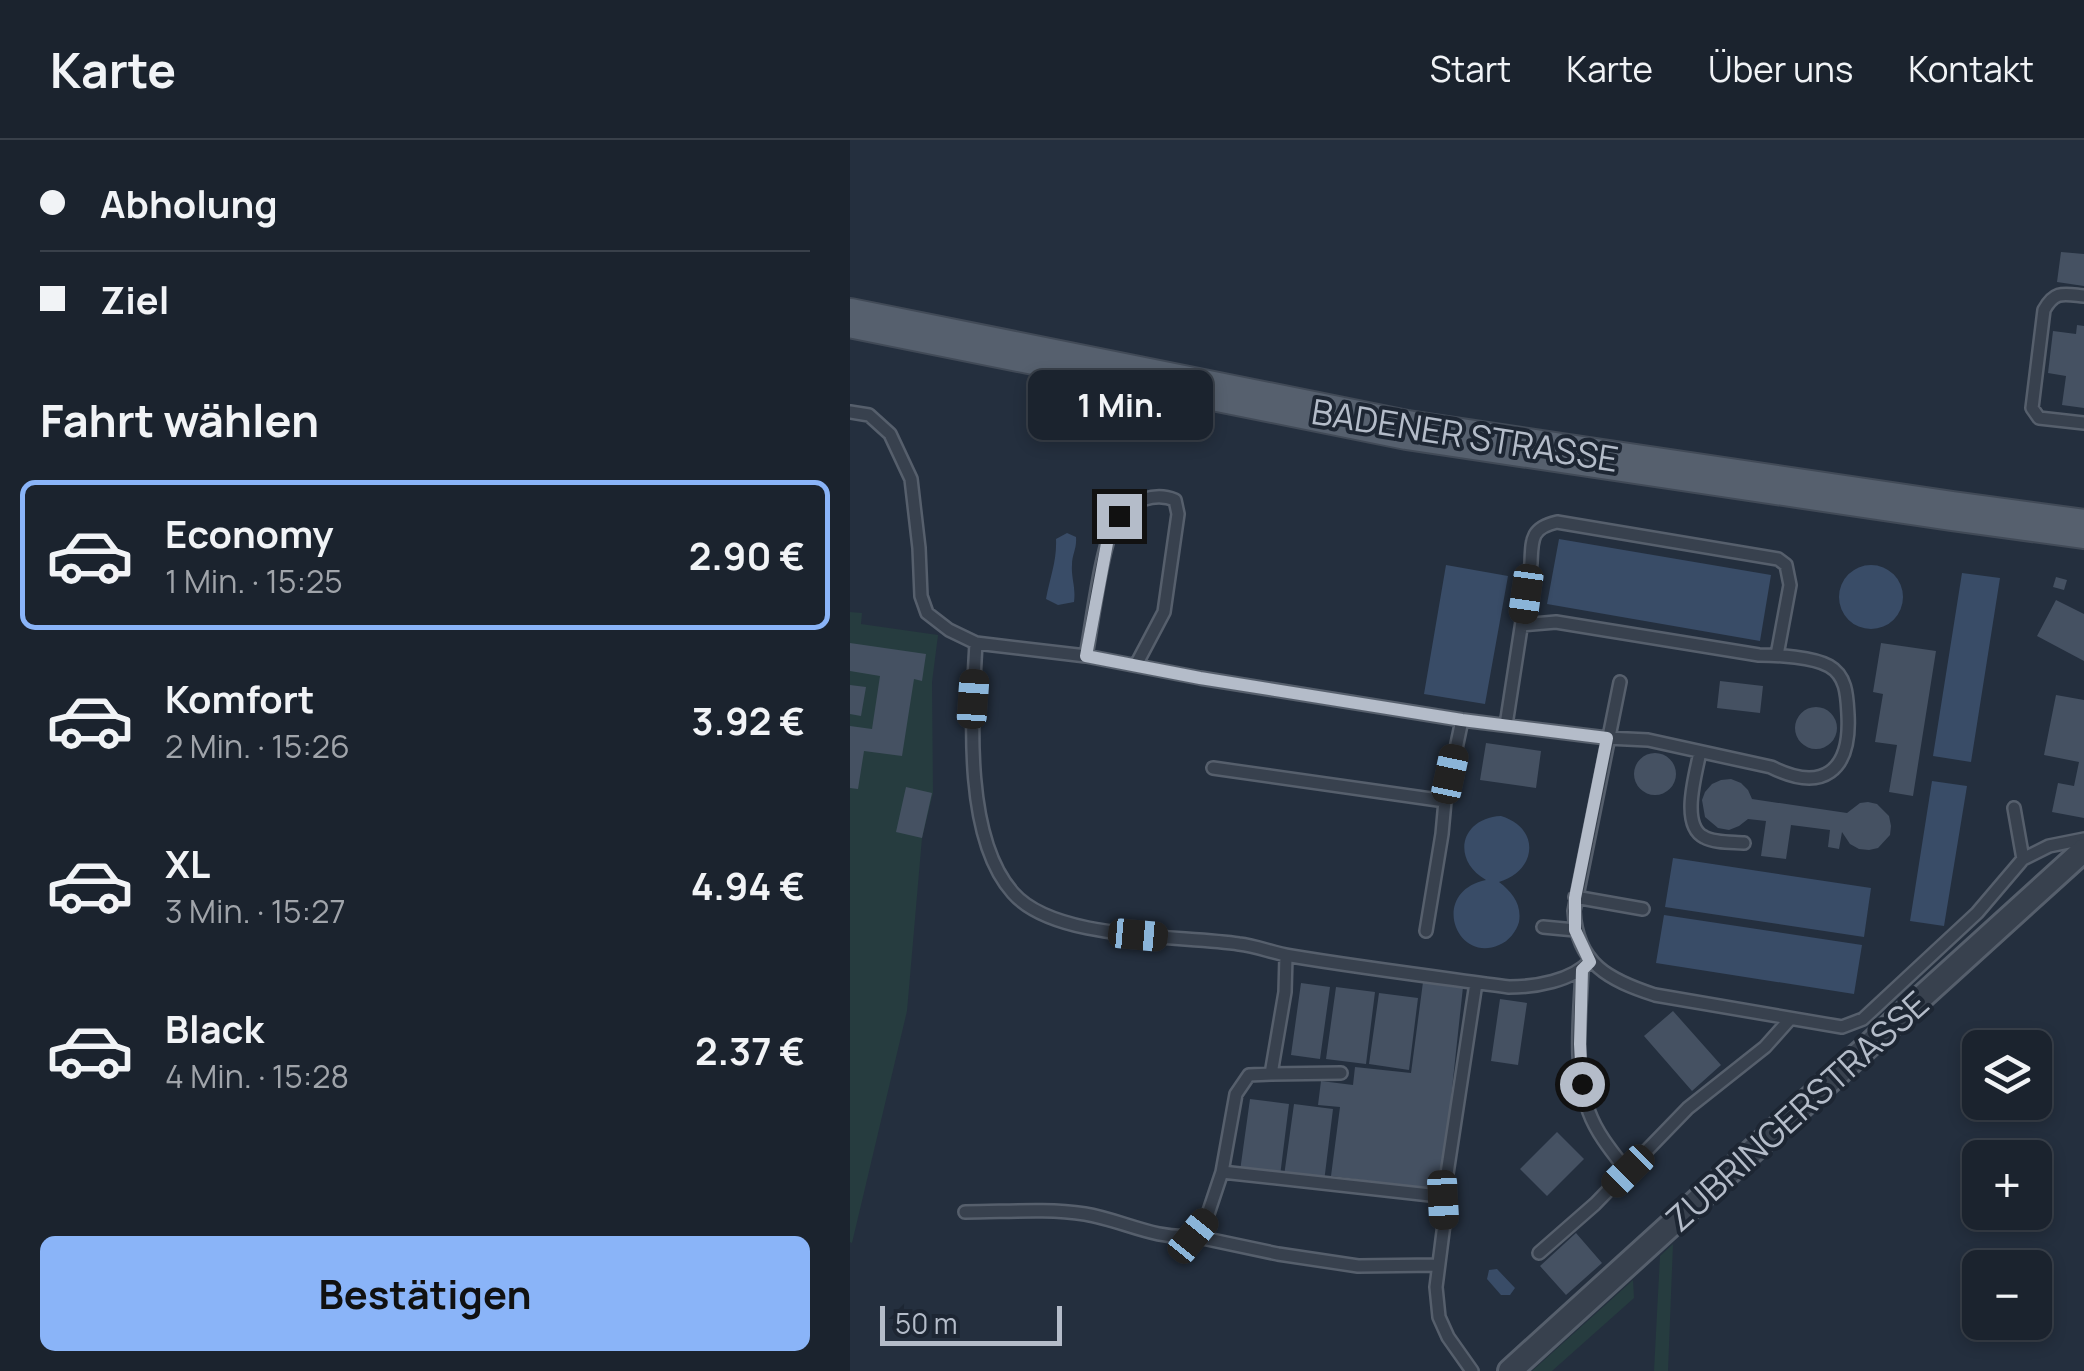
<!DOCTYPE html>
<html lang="de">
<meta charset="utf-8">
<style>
body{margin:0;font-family:Manrope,sans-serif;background:#282f3a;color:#f1f3f6;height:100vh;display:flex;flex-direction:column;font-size:38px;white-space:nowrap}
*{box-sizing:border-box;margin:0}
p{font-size:32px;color:#a0a4aa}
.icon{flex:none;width:55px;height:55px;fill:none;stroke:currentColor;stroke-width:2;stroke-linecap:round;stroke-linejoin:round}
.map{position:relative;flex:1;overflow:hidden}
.drawer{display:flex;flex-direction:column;background:#1b232e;width:850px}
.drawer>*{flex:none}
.guide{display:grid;align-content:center;height:220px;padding:0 40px;background:#1b232e}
.controls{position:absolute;left:1112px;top:890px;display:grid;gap:20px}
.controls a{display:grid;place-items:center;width:90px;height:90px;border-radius:15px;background:#1b232e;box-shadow:0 5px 15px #0003,0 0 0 2px #39404a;font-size:50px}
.scale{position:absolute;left:30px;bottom:25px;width:182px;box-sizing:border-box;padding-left:10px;border:5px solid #b4bcc9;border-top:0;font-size:28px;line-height:35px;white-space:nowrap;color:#b4bcc9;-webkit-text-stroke:8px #1d2633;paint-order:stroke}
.end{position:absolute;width:45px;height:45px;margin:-22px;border:12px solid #b4bcc9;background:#111;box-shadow:0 0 0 5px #111}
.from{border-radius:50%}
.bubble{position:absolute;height:70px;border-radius:15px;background:#1b232e;box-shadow:0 5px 15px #0003,0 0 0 2px #39404a;font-size:32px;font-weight:700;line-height:70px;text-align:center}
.car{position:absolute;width:30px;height:60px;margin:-30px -15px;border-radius:12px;box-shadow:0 0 8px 2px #0007;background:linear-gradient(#222 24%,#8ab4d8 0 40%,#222 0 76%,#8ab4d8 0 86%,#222 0)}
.guide b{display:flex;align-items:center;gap:35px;height:95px;font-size:38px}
.guide b+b{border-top:2px solid #39404a}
.guide i{width:25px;height:25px;background:#f1f3f6}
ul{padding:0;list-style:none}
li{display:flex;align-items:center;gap:30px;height:150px;margin:0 20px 15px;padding:0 20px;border:5px solid transparent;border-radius:15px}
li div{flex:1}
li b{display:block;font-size:38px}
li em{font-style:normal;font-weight:700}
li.on{border-color:#8ab4f8}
li>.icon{width:90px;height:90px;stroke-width:1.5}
h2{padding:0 40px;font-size:45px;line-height:120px}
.button{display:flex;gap:20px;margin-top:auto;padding:20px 40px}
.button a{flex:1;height:115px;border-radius:15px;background:#8ab4f8;color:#111;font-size:40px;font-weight:700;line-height:115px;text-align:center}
header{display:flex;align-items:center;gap:60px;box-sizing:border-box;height:140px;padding:0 50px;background:#1b232e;border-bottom:2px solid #39404a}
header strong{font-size:48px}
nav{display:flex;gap:55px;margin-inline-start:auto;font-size:35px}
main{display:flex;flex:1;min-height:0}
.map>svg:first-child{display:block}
.green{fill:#263c3f}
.water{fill:#394c67}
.building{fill:#455162}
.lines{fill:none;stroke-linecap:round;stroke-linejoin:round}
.service-casing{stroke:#565f6c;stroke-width:16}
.minor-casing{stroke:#565f6c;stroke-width:28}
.primary-casing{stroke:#414a57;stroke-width:42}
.service{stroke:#38414e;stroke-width:11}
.minor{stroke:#38414e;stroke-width:22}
.primary{stroke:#56606e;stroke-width:38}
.route{stroke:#b4bcc9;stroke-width:12}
.labels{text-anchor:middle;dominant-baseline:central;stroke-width:8;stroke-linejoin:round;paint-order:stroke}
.street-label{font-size:35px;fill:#b4bcc9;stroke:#1d2633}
</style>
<header>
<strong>Karte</strong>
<nav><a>Start</a><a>Karte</a><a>Über uns</a><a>Kontakt</a></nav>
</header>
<main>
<section class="drawer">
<div class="guide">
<b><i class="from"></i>Abholung</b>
<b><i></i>Ziel</b>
</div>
<h2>Fahrt wählen</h2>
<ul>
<li class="on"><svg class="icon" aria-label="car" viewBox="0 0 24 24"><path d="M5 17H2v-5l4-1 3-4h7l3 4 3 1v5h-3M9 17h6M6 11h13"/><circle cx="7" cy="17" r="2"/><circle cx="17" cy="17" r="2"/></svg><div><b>Economy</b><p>1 Min. · 15:25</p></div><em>2.90 €</em></li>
<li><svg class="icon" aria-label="car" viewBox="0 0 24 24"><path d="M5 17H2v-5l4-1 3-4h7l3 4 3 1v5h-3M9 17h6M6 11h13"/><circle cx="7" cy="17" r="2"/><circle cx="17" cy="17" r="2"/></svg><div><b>Komfort</b><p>2 Min. · 15:26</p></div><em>3.92 €</em></li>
<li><svg class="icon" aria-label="car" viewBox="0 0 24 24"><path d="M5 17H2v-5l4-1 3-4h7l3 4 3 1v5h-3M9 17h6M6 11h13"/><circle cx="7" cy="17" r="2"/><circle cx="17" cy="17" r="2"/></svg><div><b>XL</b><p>3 Min. · 15:27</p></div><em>4.94 €</em></li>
<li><svg class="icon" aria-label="car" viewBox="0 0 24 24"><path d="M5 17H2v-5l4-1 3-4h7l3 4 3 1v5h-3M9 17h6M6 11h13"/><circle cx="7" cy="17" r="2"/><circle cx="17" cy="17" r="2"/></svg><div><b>Black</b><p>4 Min. · 15:28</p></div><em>2.37 €</em></li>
</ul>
<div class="button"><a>Bestätigen</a></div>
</section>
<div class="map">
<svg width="1234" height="1231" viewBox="0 0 1234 1231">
<rect width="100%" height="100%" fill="#242f3e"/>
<!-- green -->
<path class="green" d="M0,472L12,473L11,484L88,495L82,542L83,653L72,698L57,871L2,1103L0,1102Z
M823,1104L818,1231H804L810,1116Z
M783,1140L784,1158L702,1231H682Z"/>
<!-- water -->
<path class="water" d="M217,393L226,397C227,409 222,414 222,425C221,438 226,447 224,462L208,465L196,459C200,437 207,421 206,399Z
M709,399L921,435L910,501L697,464Z
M989 457a32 32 0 1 1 64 0a32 32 0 1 1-64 0Z
M596,425L658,436L635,564L574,554Z
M1112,433L1150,438L1121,622L1083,616Z
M1082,641L1117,646L1094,786L1060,781Z
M651,676C691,688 687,731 649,742C662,752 672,764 669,782C666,792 659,801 649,805C606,824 579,752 636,740C601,720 610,678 651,676Z
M823,718L1021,748L1014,797L815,767Z
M814,775L1012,805L1004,854L806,823Z
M647,1129L665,1148L660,1155H651L637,1139L639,1130Z"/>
<!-- building -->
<path class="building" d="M1211,112L1234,114V146L1207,142Z
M1227,185L1234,186V268L1212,265L1216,236L1198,233L1203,191L1226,194Z
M1206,437L1217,440L1214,450L1203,447Z
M1206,460L1234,474V521L1187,496Z
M0,503L76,514L72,541L64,539L52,616L14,611L8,649L0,648V586L22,589L30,536L0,531Z
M1031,503L1086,511L1063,656L1039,652L1047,605L1025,602L1033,554L1023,552Z
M870,541L913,546L910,573L867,568Z
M0,545L16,547L11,576L0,574Z
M1206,555L1234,560V678L1202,672L1208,643L1224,646L1229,622L1194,615Z
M945 588a21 21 0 1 1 42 0a21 21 0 1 1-42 0Z
M636,603L691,611L686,648L630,640Z
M784 634a21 21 0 1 1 42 0a21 21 0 1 1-42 0Z
M881,639L891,643L898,650L902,659L997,673L1010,663L1018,662L1027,664L1039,676L1041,686L1040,695L1028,708L1019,710L1009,709L1000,704L992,692L989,709L978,707L980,690L941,685L936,719L911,716L916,681L898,679L889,686L879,690L868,688L855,677L852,660L855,652L862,644L871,640Z
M56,647L82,653L72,698L46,692Z
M573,842L613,847L591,1050L481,1036L490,967L468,965L471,941L503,945L505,927L561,933Z
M451,843L480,847L470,919L441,915Z
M486,847L525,852L516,924L476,919Z
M529,853L568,858L559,930L519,924Z
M650,859L677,863L668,925L641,921Z
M823,871L871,925L842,951L794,896Z
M400,959L439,964L430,1036L390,1031Z
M444,964L483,969L474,1042L434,1036Z
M707,992L734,1019L697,1056L670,1029Z
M726,1093L752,1123L716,1155L690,1126Z"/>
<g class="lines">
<!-- service casing -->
<g class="service-casing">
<path id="service" d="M1234,156C1214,154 1205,150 1194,170L1182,268L1189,278L1234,283
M0,272L19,275L40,294L61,339L69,408L71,456L77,473L99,490L126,503L236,516L350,538L612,580L757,598L798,600L921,627C973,653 1001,631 998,575C997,557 997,536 979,526C963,517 928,515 909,515L706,482L672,485
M126,503C122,574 113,697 163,753C205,801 329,795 389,804C407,806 423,813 441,816C513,828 586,837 659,847C685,847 722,841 740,821
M236,516C242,485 252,398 268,377C281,360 306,352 325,360L328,374L314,472L286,525
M770,542L724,771C727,824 759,840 805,855L992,887L1013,879L1127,773L1173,719L1199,706L1234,699
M656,585L681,423C682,399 681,388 707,382L928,419L936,425L940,445L927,515
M850,612C846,633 830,685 854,697C864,703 883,702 894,703
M363,628L595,661L612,580
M1164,668L1173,719
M725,757L793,769
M693,787L725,790
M576,791L592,694L595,661
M732,830C730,876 723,929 739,972C747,994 763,1013 777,1031
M421,934L491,933
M372,1032L580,1055L593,1060
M115,1072C155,1072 196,1068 235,1074C272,1080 305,1100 343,1096L356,1080L372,1032L386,954L399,935L421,934L435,852L436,816
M343,1096L428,1114L508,1126L587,1125
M689,1113L745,1064L838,968L915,907L940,879
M622,1231L598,1197L589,1177L586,1147L594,1084L593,1060L626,843"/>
</g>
<!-- minor casing -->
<g class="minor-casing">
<path id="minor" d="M660,1231L1234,710"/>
</g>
<!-- primary casing -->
<g class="primary-casing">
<path id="primary" d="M0,178L557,290L1102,371L1234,389"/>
</g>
<!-- service -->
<use href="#service" class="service"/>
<!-- minor -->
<use href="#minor" class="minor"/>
<!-- primary -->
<use href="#primary" class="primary"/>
</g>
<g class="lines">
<!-- route -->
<path class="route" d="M269,376L258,398L236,516L350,538L612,580L757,598L725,758V790L740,822L732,830L730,904L732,944"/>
</g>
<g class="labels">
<!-- street labels -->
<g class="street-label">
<text transform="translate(615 295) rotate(9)">BADENER STRASSE</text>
<text transform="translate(947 971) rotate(-42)">ZUBRINGERSTRASSE</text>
</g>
</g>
</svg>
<div class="controls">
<a><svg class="icon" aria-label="layers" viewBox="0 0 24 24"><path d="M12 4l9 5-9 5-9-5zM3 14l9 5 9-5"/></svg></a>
<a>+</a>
<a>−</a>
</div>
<div class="scale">50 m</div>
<i class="end from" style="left:732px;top:944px"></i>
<i class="end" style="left:269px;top:376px"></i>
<div class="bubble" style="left:178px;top:230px;width:185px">1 Min.</div>
<i class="car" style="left:676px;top:454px;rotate:188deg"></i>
<i class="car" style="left:123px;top:559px;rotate:4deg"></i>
<i class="car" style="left:600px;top:634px;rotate:12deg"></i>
<i class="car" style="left:288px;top:795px;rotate:95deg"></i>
<i class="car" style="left:778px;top:1031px;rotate:225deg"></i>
<i class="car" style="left:593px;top:1060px;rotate:177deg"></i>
<i class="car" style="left:343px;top:1096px;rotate:39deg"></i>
</div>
</main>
